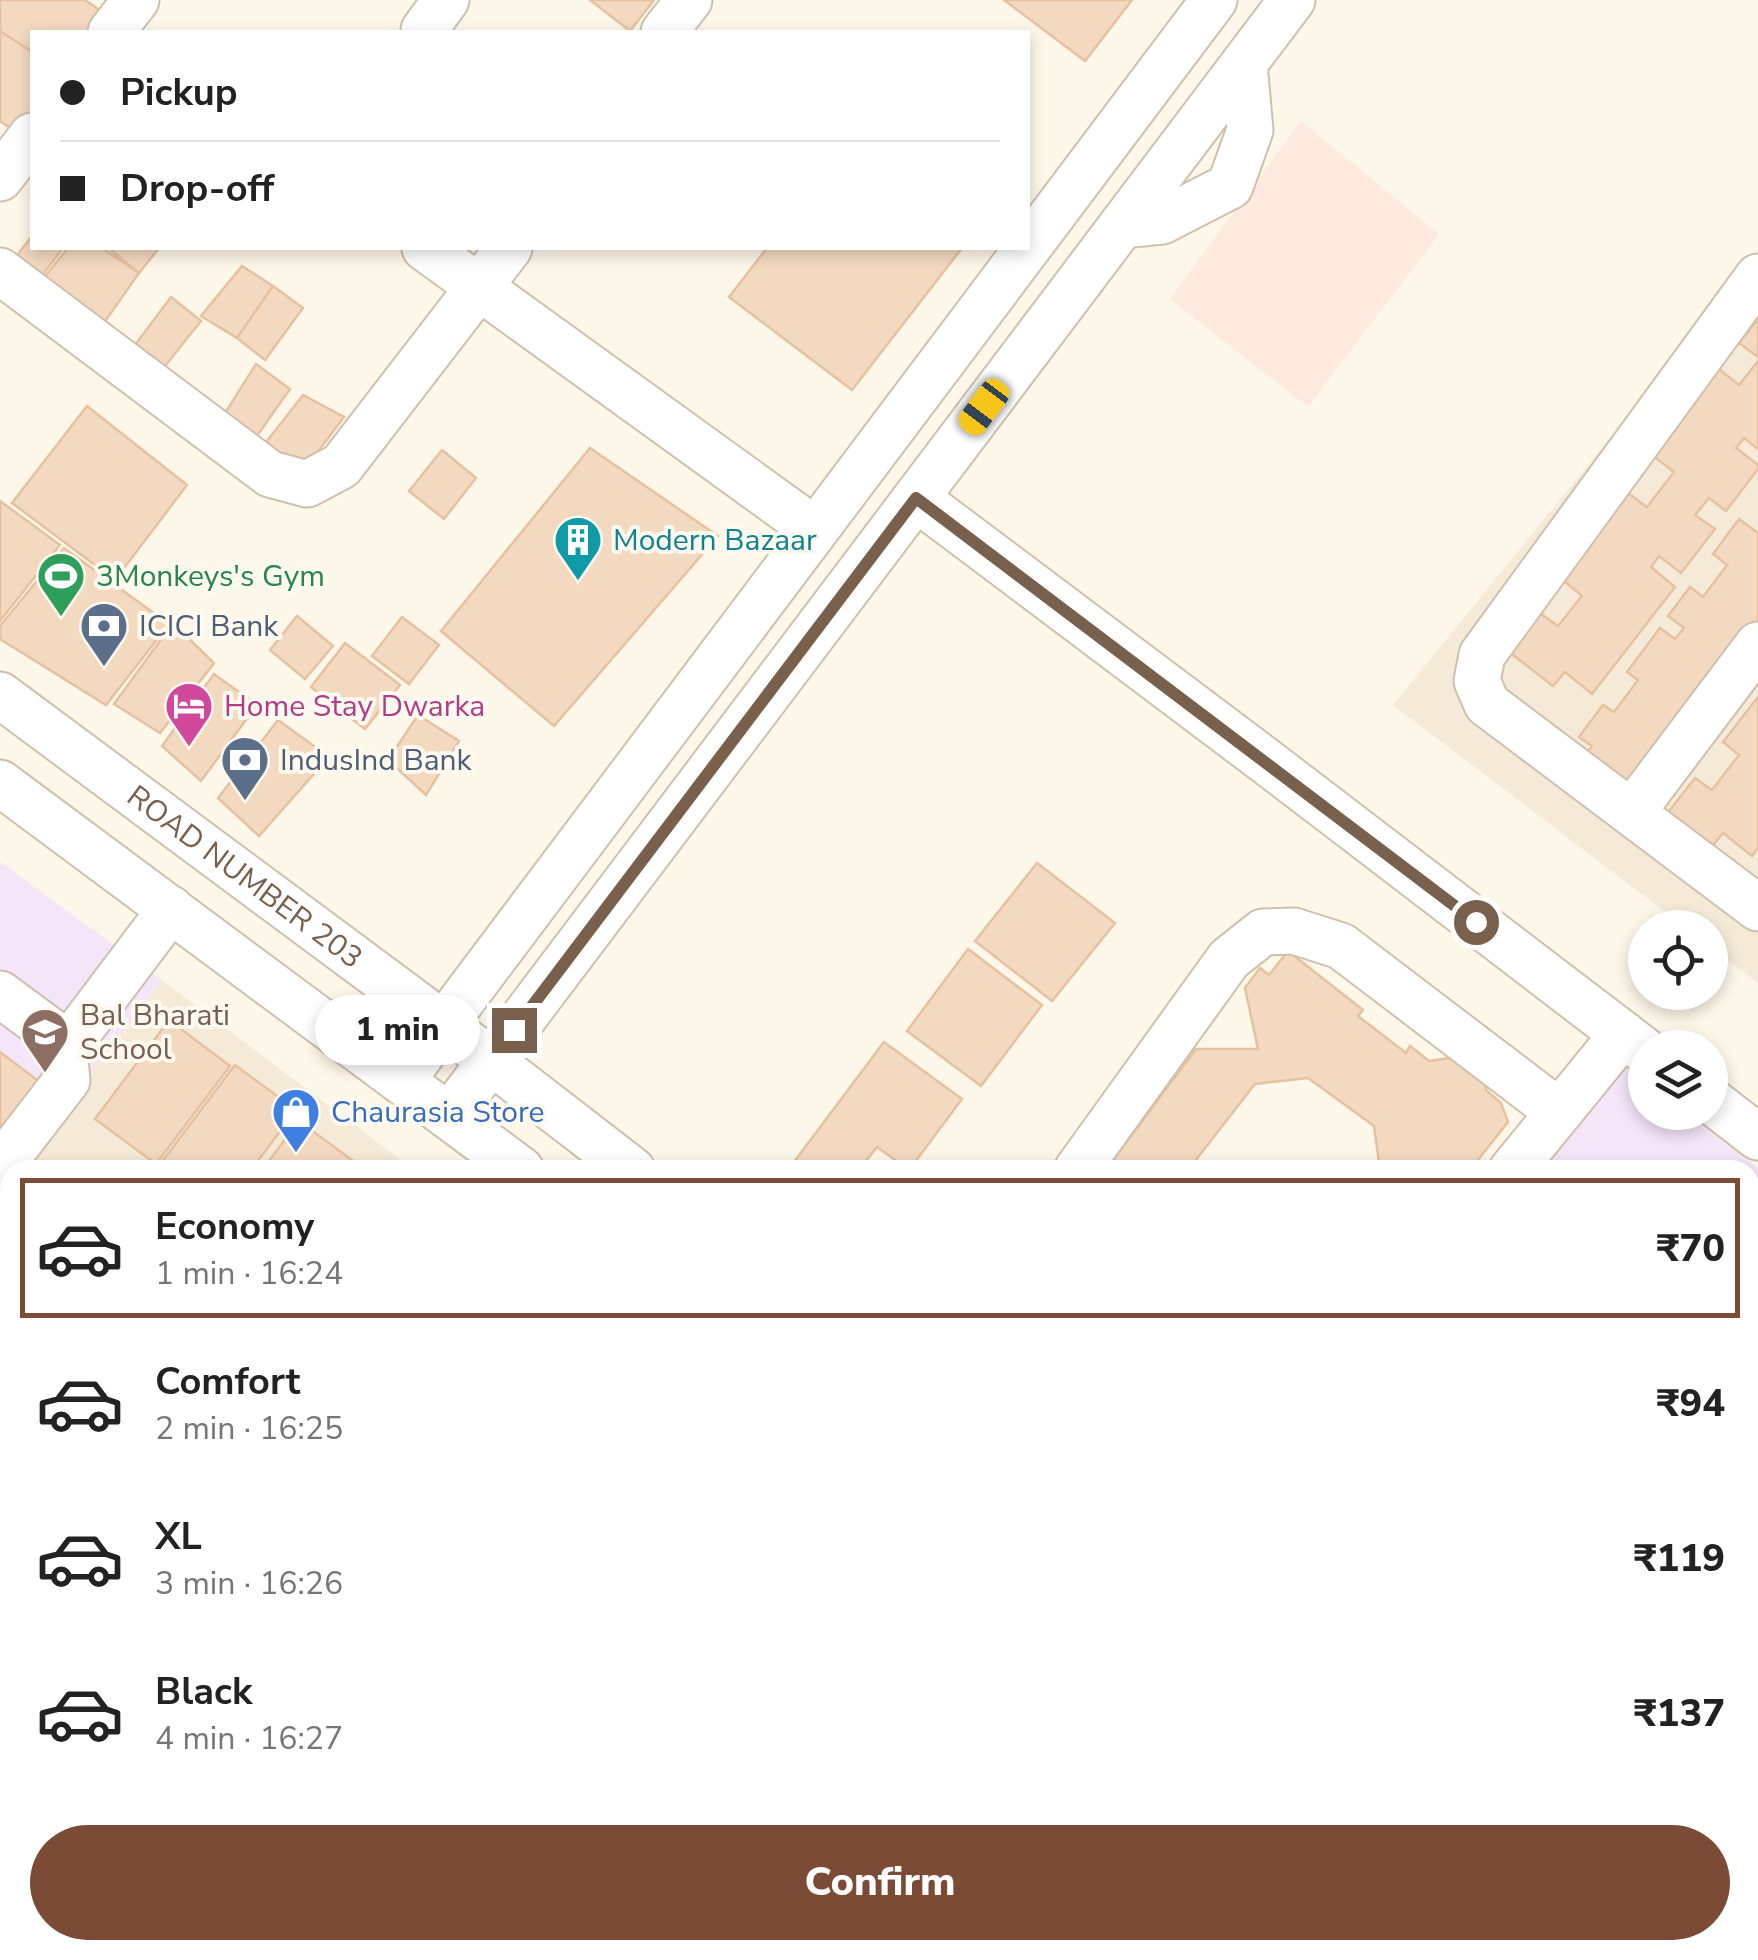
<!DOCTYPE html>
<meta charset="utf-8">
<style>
body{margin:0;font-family:"Nunito Sans",sans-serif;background:#f6f6f6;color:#222;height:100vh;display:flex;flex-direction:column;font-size:38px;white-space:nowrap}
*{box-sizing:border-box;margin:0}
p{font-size:32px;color:#767676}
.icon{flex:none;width:55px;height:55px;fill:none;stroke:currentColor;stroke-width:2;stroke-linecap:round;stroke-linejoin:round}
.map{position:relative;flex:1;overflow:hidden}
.sheet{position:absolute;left:0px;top:1160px;width:1760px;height:800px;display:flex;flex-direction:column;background:#fff;border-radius:30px 30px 0 0;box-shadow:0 5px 15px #0003}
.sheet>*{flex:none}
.guide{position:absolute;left:30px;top:30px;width:1000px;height:220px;border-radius:0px;box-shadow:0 5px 15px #0003;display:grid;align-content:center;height:220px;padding:0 30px;background:#fff}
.controls{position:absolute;left:1628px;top:910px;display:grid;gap:20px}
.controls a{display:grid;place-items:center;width:100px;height:100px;border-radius:50%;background:#fff;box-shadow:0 5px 15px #0003;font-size:50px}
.end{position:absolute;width:45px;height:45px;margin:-22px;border:12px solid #78604c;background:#fff;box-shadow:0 0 0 5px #fff}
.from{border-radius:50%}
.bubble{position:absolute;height:70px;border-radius:35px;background:#fff;box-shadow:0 5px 15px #0003;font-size:32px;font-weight:800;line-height:70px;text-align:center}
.car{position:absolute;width:30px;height:60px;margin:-30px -15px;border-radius:12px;box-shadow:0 0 8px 2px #0007;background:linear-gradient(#f5c518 24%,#345 0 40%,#f5c518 0 76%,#345 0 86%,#f5c518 0)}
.guide b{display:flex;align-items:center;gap:35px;height:95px;font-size:38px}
.guide b+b{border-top:2px solid #e0e0e0}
.guide i{width:25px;height:25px;background:#222}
ul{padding:18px 0 0;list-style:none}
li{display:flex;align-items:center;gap:30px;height:140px;margin:0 20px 15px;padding:0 10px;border:5px solid transparent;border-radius:0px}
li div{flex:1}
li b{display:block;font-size:38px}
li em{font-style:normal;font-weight:800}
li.on{border-color:#7b4b36}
li>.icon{width:90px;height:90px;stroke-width:1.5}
.action{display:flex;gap:20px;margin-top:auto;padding:20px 30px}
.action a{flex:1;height:115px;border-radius:60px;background:#7b4b36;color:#fff;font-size:40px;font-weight:800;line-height:115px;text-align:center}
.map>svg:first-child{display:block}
.residential{fill:#f5ead7}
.commercial{fill:#fde9dd}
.education{fill:#f4e5f9}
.building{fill:#f3d9c0;stroke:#e6c1a0;stroke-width:2.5}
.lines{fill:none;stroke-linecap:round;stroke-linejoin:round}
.minor-casing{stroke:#cfc0ae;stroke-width:49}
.minor{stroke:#fff;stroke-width:45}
.route{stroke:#78604c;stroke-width:12}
.labels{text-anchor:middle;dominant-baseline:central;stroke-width:8;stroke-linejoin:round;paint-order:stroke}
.culture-label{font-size:30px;fill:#0d838f;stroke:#fffaf0;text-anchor:start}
.leisure-label{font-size:30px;fill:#27864d;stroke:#fffaf0;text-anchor:start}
.service-label{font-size:30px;fill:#4e5e75;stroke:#fffaf0;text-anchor:start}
.hotel-label{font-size:30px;fill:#b23c85;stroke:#fffaf0;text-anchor:start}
.street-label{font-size:30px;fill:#78604c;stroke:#fffaf0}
.education-label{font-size:30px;fill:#785e54;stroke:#fffaf0;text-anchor:start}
.shop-label{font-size:30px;fill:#366cbe;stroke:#fffaf0;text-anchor:start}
</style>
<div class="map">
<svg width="1758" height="1960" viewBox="0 0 1758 1960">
<rect width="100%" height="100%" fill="#fdf7e9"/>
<!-- residential -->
<path class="residential" d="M1758,256V983L1710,946V928L1685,927L1393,705Z
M162,980L414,1170H17Z
M10,1180V1490L0,1482V1193Z
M621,1950H1450L1464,1960H635Z"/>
<!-- commercial -->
<path class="commercial" d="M1301,121L1439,234L1308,407L1170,299Z
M0,1653L10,1661V1950H396L409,1960H0Z"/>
<!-- education -->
<path class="education" d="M0,862L162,980L0,1193Z
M1619,1064L1645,1083V1112L1684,1113L1758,1168V1852L1750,1861V1170H1537Z"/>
<!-- building -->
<path class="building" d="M0,0H85L101,11L87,32H32V52L0,31Z
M590,0H654L630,31Z
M1004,0H1132L1085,61Z
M0,31L32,52V114L19,134L0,121Z
M32,236V248H63L40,278L15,258Z
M68,248H102L139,273L101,327L42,280Z
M114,248H159L139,273L112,251Z
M767,248H962L852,390L729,297Z
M242,266L273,286L237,338L201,316Z
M273,286L303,308L265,360L237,338Z
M171,297L201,321L161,371L132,349Z
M1758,319V357L1739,343Z
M1758,361V449L1744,438L1736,448L1758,465V469L1726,511L1709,498L1695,515L1715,529L1681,573L1659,556L1651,567L1675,587L1592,694L1565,672L1553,686L1504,648L1534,609L1558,626L1582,596L1558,576L1625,491L1647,507L1674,472L1652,455L1719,369L1739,385Z
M256,364L290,389L254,440L222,418Z
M303,395L344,417L305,469L263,446Z
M87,406L187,485L115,580L12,503Z
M590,448L718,536L554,726L441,631Z
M442,450L476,478L444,519L409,491Z
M0,501L60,545L0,621Z
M1739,519L1758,533V624L1633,797L1579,763L1592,746L1579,737L1603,705L1614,712L1638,680L1627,672L1660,628L1675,639L1684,628L1668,616L1690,587L1703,597L1727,565L1713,554Z
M64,548L169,624L106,705L0,639V626Z
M297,616L333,646L305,679L270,650Z
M402,617L439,645L409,684L372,656Z
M173,623L214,663L160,733L114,704Z
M345,643L400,685L365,729L311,687Z
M214,674L257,705L201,781L162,746Z
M1758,697V848L1752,856L1723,833L1710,849L1659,824L1695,778L1712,790L1739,755L1723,742Z
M418,715L459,741L426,795L388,760Z
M278,720L329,757L259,836L218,798Z
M1037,863L1115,923L1052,1001L975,941Z
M968,949L1042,1005L981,1086L907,1031Z
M1288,951L1363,1010L1358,1016L1406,1053L1410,1046L1429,1061L1469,1055L1487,1071L1486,1090L1501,1103L1508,1122L1470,1170H1380L1374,1126L1308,1078L1255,1084L1188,1170H1112L1110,1164L1196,1049H1258L1245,988L1260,968L1269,975Z
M169,1020L230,1066L156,1164L95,1119Z
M884,1042L962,1099L909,1170L877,1147L859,1170H788Z
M0,1052L50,1090L0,1155Z
M235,1065L296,1110L251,1170H171L161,1163Z
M299,1121L360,1166L357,1170H262Z
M878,1950H953L945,1960H878L873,1957Z
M966,1950H1043L1036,1960H959Z
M1184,1950H1276L1269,1960H1197Z
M1386,1950H1417L1431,1960H1379Z"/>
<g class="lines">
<!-- minor casing -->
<g class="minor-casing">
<g id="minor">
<path d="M424,30L446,0"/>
<path d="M111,32L136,0"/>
<path d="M664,32L689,0"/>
<path d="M0,178L32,136"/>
<path d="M1122,225L1162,221L1230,186L1250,130L1244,64"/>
<path d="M425,248L815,530"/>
<path d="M0,271L270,474L307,484L341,466L509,248"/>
<path d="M1758,277L1482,655L1477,681L1487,704L1758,908"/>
<path d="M916,498L1271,765L1645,1051"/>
<path id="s1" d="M0,695L443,1024L632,1170"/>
<path d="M0,783L521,1170"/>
<path d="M1632,812L1758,645"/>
<path d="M0,994L54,1034L64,1051L67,1080L0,1167"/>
<path d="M64,1051L171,909"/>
<path d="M402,1080L1214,0"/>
<path d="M1710,1100L1758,1137"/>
<path d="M450,1115L1292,0"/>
<path d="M1077,1170L1229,959L1263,932L1294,931L1341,946L1559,1112"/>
<path d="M1512,1170L1623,1034"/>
<path d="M0,1564L10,1572"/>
<path d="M494,1950L508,1960"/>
<path d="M1139,1950L1152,1960"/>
<path d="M1534,1950L1547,1960"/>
<path d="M1649,1950L1662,1960"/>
</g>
</g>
<!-- minor -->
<use href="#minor" class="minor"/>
</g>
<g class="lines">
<!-- route -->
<path class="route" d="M514,1030L916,498L1476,922"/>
</g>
<!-- icons -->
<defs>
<g id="building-pin" transform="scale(2.5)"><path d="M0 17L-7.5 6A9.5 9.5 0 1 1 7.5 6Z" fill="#0f9aa8" stroke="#fffaf0"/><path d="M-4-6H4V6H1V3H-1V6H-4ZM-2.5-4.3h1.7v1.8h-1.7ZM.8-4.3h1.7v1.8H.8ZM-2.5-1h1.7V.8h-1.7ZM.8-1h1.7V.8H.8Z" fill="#fff"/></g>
<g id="stadium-pin" transform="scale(2.5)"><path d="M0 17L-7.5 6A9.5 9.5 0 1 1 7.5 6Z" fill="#2e9e5b" stroke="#fffaf0"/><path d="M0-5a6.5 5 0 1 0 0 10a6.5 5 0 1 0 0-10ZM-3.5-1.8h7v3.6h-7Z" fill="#fff"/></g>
<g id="bank-pin" transform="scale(2.5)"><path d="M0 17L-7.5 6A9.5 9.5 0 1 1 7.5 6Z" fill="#5c6f8a" stroke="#fffaf0"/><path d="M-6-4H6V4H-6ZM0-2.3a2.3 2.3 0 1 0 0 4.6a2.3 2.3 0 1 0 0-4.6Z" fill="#fff"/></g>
<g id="hotel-pin" transform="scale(2.5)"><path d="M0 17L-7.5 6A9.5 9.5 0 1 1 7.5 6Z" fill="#d1479c" stroke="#fffaf0"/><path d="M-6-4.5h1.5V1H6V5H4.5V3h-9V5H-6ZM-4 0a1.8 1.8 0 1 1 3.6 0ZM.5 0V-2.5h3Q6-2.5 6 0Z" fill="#fff"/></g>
<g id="school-pin" transform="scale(2.5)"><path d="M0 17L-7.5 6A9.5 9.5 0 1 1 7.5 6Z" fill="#8d6e63" stroke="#fffaf0"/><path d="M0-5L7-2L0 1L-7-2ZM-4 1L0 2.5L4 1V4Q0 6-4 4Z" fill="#fff"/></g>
<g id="shop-pin" transform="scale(2.5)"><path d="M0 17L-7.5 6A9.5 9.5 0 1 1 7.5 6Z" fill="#3f7fe0" stroke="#fffaf0"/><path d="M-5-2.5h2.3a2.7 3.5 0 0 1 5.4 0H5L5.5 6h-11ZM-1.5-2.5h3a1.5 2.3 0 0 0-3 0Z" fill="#fff"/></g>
</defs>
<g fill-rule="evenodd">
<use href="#building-pin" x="578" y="540"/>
<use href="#stadium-pin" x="61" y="576"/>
<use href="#bank-pin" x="104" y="626"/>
<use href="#hotel-pin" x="189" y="706"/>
<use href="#bank-pin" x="245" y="760"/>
<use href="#school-pin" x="45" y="1032"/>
<use href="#shop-pin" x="296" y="1112"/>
</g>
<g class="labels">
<!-- culture labels -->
<g class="culture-label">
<text x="613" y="540">Modern Bazaar</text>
</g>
<!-- leisure labels -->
<g class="leisure-label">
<text x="96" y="576">3Monkeys's Gym</text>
</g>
<!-- service labels -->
<g class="service-label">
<text x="139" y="626">ICICI Bank</text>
<text x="280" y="760">IndusInd Bank</text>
</g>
<!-- hotel labels -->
<g class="hotel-label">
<text x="224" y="706">Home Stay Dwarka</text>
</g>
<!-- street labels -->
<g class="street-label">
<text stroke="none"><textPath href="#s1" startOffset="305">ROAD NUMBER 203</textPath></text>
</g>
<!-- education labels -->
<g class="education-label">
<text x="80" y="1015">Bal Bharati<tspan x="80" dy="34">School</tspan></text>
</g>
<!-- shop labels -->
<g class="shop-label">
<text x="331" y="1112">Chaurasia Store</text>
</g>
</g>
</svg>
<div class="controls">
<a><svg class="icon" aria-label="locate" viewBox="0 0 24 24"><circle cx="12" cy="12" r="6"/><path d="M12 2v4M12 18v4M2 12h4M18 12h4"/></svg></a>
<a><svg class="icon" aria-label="layers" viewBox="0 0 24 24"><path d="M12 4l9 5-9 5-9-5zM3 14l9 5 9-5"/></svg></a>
</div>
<i class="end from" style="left:1476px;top:922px"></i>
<i class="end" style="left:514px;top:1030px"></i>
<div class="bubble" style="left:315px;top:995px;width:165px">1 min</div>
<i class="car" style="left:984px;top:407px;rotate:217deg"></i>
<div class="guide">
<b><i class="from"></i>Pickup</b>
<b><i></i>Drop-off</b>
</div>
<section class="sheet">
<ul>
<li class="on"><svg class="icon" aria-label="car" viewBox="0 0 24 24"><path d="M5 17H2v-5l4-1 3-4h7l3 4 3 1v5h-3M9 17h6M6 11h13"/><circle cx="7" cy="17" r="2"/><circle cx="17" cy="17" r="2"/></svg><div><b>Economy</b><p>1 min · 16:24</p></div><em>₹70</em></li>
<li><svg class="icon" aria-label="car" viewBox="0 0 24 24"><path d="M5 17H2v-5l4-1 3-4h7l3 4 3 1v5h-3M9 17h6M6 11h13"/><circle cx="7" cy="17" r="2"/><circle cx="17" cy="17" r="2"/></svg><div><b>Comfort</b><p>2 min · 16:25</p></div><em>₹94</em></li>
<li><svg class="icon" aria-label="car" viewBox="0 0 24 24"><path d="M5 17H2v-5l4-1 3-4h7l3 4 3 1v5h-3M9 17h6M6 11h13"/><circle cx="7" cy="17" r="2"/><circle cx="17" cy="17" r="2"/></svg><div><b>XL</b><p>3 min · 16:26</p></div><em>₹119</em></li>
<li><svg class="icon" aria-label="car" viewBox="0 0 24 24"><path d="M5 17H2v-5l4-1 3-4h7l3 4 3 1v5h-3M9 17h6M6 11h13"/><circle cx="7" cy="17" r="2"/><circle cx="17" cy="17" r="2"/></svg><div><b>Black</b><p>4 min · 16:27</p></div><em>₹137</em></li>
</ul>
<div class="action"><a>Confirm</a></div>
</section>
</div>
